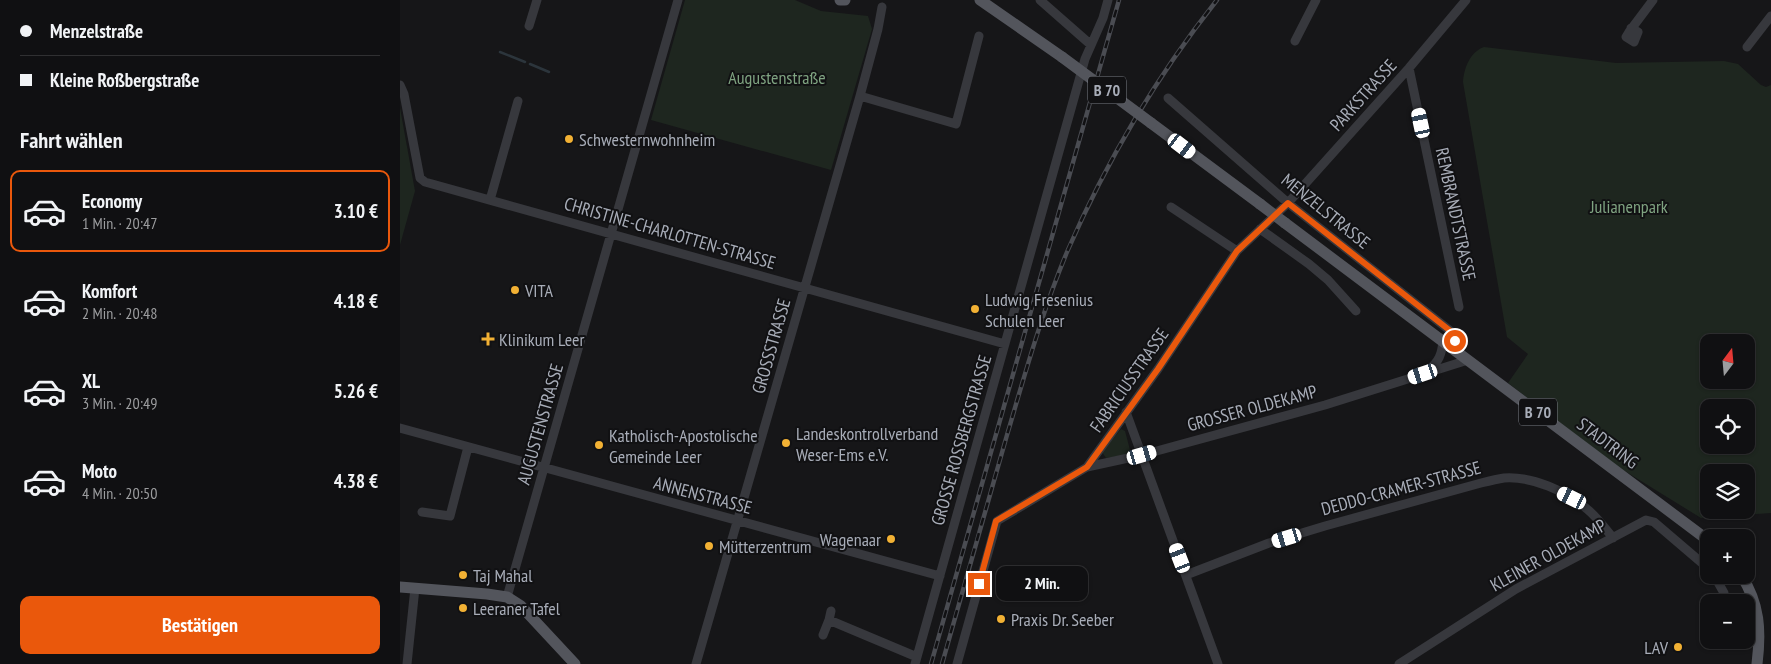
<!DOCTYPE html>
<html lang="de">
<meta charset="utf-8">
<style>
body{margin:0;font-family:"PT Sans Narrow",sans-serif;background:#1e1e20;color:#f1f3f6;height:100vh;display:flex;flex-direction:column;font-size:19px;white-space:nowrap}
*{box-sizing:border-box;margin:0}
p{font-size:16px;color:#9c9d9f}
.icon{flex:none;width:28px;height:28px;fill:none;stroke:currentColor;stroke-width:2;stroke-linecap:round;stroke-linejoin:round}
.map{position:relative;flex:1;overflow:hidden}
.details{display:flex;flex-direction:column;background:#101012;width:400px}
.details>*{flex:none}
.top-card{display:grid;align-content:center;height:110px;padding:0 20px;background:#101012}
.needle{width:32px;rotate:16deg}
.buttons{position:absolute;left:1300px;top:334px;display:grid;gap:10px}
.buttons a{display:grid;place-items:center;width:55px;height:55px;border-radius:10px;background:#101012;box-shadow:0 1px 4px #0004,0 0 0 1px #303032;font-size:25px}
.end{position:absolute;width:22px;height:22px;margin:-11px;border:6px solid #ea580c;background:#fff;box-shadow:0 0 0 2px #fff}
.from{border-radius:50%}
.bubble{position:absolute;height:35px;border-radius:10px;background:#101012;box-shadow:0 1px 4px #0004,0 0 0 1px #303032;font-size:16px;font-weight:700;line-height:35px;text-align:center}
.car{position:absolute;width:15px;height:30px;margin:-15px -8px;border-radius:6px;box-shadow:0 0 4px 1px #0007;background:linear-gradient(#fff 24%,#345 0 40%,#fff 0 76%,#345 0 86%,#fff 0)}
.top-card b{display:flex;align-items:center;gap:18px;height:48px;font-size:19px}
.top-card b+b{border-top:1px solid #303032}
.top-card i{width:12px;height:12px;background:#f1f3f6}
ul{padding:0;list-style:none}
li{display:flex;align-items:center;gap:15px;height:82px;margin:0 10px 8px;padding:0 10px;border:2px solid transparent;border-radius:10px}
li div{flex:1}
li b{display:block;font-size:19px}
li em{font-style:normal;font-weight:700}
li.active{border-color:#ea580c}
li>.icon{width:45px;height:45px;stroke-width:1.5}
h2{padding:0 20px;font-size:22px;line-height:60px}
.action{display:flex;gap:10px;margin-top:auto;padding:10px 20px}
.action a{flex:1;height:58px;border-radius:10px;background:#ea580c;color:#fff;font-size:20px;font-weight:700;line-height:58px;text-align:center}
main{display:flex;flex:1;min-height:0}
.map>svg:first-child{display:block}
.green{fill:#1e261f;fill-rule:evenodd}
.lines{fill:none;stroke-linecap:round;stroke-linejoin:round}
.stream{stroke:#2c353c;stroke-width:2.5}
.minor{stroke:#37383d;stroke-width:9}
.major{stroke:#53555c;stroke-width:11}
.rail-casing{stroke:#4a4c52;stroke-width:4.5}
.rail{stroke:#111113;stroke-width:2.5;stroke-dasharray:8;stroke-linecap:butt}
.major-bridge{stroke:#53555c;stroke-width:11}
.route{stroke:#ea580c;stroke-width:6}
.poi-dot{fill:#f2b134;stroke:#111113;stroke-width:2}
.labels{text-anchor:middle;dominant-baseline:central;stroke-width:4;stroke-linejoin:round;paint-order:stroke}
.shield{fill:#111113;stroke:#7b7e86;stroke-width:1}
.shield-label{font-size:16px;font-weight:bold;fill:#a8adb8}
.park-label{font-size:18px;fill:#7fa381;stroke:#111113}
.street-label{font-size:18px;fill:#a8adb8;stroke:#111113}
.poi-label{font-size:18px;fill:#a8adb8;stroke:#111113;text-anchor:start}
</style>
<main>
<section class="details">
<div class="top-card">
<b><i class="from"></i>Menzelstraße</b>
<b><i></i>Kleine Roßbergstraße</b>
</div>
<h2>Fahrt wählen</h2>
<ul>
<li class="active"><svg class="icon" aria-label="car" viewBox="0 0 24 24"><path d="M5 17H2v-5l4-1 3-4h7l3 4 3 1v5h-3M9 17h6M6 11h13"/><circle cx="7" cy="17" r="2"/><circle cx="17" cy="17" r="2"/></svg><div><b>Economy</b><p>1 Min. · 20:47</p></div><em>3.10 €</em></li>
<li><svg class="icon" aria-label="car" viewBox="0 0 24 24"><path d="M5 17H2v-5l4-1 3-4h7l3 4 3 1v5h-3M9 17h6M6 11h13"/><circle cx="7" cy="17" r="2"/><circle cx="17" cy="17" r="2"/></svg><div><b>Komfort</b><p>2 Min. · 20:48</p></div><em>4.18 €</em></li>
<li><svg class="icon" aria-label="car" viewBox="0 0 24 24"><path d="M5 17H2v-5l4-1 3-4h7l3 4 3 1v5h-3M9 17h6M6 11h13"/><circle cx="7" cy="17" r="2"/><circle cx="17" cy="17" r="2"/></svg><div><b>XL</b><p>3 Min. · 20:49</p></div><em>5.26 €</em></li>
<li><svg class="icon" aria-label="car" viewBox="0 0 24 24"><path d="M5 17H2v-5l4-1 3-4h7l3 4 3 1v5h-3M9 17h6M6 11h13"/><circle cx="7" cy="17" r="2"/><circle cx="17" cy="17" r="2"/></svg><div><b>Moto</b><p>4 Min. · 20:50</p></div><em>4.38 €</em></li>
</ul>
<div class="action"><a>Bestätigen</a></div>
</section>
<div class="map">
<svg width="1371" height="664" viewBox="0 0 1371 664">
<rect width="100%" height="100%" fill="#161618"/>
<!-- green -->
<path class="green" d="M285,0H395L421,11L468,16L472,29L431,170L251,120Z
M1084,47L1216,63L1324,61L1338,64L1361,85L1366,87L1371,85V513L1301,518L1207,460L1108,383L1128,354L1107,337L1063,82C1064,68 1070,52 1084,47ZM1309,342H1346V380H1309ZM1309,408H1346V445H1309ZM1309,472H1346V510H1309Z
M0,108L15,191L0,245Z
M721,429L725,431L730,450L727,455L706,458L702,452Z"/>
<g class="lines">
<!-- stream -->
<path class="stream" d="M100,52L125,62
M130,64L149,72"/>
<!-- minor -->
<path class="minor" d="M640,0L690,44
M129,26L137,0
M1231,28L1238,32L1234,42L1226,37L1229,32L1253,0
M895,41L916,0
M1347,47L1371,16
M1009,68L1059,307
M0,85L4,94L20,178L25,182L605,344
M460,96L556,124L579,36
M768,98L888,203L1053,333L1058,352
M90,200L118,101
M771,207L837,251
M860,229L909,264L928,280L956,311
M1028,370C1039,362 1042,354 1043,340
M726,412L818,664
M0,428L540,576
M687,467L742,455L925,405L1068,360
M22,512L50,516L68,447
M786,575L869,543L925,526L1081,483C1089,481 1097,479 1104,478C1132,476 1166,491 1187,509C1197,517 1205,528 1213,538
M1314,575L1324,593
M107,597L278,0
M431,611L429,620L517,657
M423,635L429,620
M7,664L15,588
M296,664L460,96L478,29L482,7
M515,664L685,59L703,18L708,0
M557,664L597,521L687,467L758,369L837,251L888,203L1009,68L1066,0
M999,664L1116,589L1246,520L1254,522L1309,569"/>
<!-- major -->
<path class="major" d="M440,0H445
M580,0L662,57
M751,123L860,204
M885,223L1309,541
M1341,575C1360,604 1361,631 1357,664
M0,587L87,594L107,597L121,606L175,664"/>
<!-- rail casing -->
<g class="rail-casing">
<path id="rail" d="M531,664L719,0
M542,664C563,588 585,512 607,435C625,374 642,312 667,252C706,162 756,77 817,0"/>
</g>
<!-- rail -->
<use href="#rail" class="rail"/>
<!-- major-bridge -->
<path class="major-bridge" d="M662,57L751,123
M860,204L885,223"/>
</g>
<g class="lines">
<!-- route -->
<path class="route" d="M579,584L596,521L687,467L758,369L837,251L888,203L1053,333L1055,341"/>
</g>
<!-- markers -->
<g class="poi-dot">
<circle cx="169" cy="139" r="5"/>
<circle cx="115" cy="290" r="5"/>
<circle cx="575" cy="309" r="5"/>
<path d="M85.5 331.5h5v5h5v5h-5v5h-5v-5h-5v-5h5z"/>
<circle cx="386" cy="443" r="5"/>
<circle cx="199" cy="445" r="5"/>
<circle cx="491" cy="539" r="5"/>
<circle cx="309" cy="546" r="5"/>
<circle cx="63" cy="575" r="5"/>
<circle cx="63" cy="608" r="5"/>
<circle cx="601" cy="619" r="5"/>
<circle cx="1278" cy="647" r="5"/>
</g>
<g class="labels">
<!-- shield labels -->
<g class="shield">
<rect x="688" y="76.5" width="38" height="27" rx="4"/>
<rect x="1119" y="398.5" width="38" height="27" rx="4"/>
</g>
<g class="shield-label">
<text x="707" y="90">B 70</text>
<text x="1138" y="412">B 70</text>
</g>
<!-- park labels -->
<g class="park-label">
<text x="377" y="77">Augustenstraße</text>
<text x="1229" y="206">Julianenpark</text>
</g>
<!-- street labels -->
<g class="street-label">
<text transform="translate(963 95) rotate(-48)">PARKSTRASSE</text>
<text transform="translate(926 211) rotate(39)">MENZELSTRASSE</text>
<text transform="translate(1056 214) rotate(78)">REMBRANDTSTRASSE</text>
<text transform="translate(270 233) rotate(16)">CHRISTINE-CHARLOTTEN-STRASSE</text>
<text transform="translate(371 346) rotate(-74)">GROSSSTRASSE</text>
<text transform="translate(729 380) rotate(-55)">FABRICIUSSTRASSE</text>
<text transform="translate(852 408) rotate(-15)">GROSSER OLDEKAMP</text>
<text transform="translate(140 424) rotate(-74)">AUGUSTENSTRASSE</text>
<text transform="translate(561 440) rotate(-74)">GROSSE ROSSBERGSTRASSE</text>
<text transform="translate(1208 443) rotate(37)">STADTRING</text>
<text transform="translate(1001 488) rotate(-15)">DEDDO-CRAMER-STRASSE</text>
<text transform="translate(303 495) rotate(15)">ANNENSTRASSE</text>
<text transform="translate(1148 555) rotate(-29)">KLEINER OLDEKAMP</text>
</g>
<!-- poi labels -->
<g class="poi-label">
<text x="179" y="139">Schwesternwohnheim</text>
<text x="125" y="290">VITA</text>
<text x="585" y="299">Ludwig Fresenius<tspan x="585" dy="21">Schulen Leer</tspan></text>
<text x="99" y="339">Klinikum Leer</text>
<text x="396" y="433">Landeskontrollverband<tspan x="396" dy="21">Weser-Ems e.V.</tspan></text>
<text x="209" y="435">Katholisch-Apostolische<tspan x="209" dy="21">Gemeinde Leer</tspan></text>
<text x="481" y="539" text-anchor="end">Wagenaar</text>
<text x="319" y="546">Mütterzentrum</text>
<text x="73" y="575">Taj Mahal</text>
<text x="73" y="608">Leeraner Tafel</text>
<text x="611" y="619">Praxis Dr. Seeber</text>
<text x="1268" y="647" text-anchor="end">LAV</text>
</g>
</g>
</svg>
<div class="buttons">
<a><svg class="needle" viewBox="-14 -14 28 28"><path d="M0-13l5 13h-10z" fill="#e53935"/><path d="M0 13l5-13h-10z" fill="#9c9d9f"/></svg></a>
<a><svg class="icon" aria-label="locate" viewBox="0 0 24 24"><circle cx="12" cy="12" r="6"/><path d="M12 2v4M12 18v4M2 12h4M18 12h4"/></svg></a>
<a><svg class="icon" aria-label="layers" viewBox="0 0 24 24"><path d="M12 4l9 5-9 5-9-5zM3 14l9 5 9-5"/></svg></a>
<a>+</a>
<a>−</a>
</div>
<i class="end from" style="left:1055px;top:341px"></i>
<i class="end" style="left:579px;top:584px"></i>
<div class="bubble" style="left:596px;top:566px;width:92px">2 Min.</div>
<i class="car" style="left:1021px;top:123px;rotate:348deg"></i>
<i class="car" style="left:782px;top:146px;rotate:127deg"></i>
<i class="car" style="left:1023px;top:374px;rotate:252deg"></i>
<i class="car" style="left:742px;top:455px;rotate:74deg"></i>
<i class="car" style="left:1172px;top:498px;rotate:296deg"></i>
<i class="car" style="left:887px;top:538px;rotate:253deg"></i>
<i class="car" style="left:780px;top:558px;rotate:339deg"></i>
</div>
</main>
